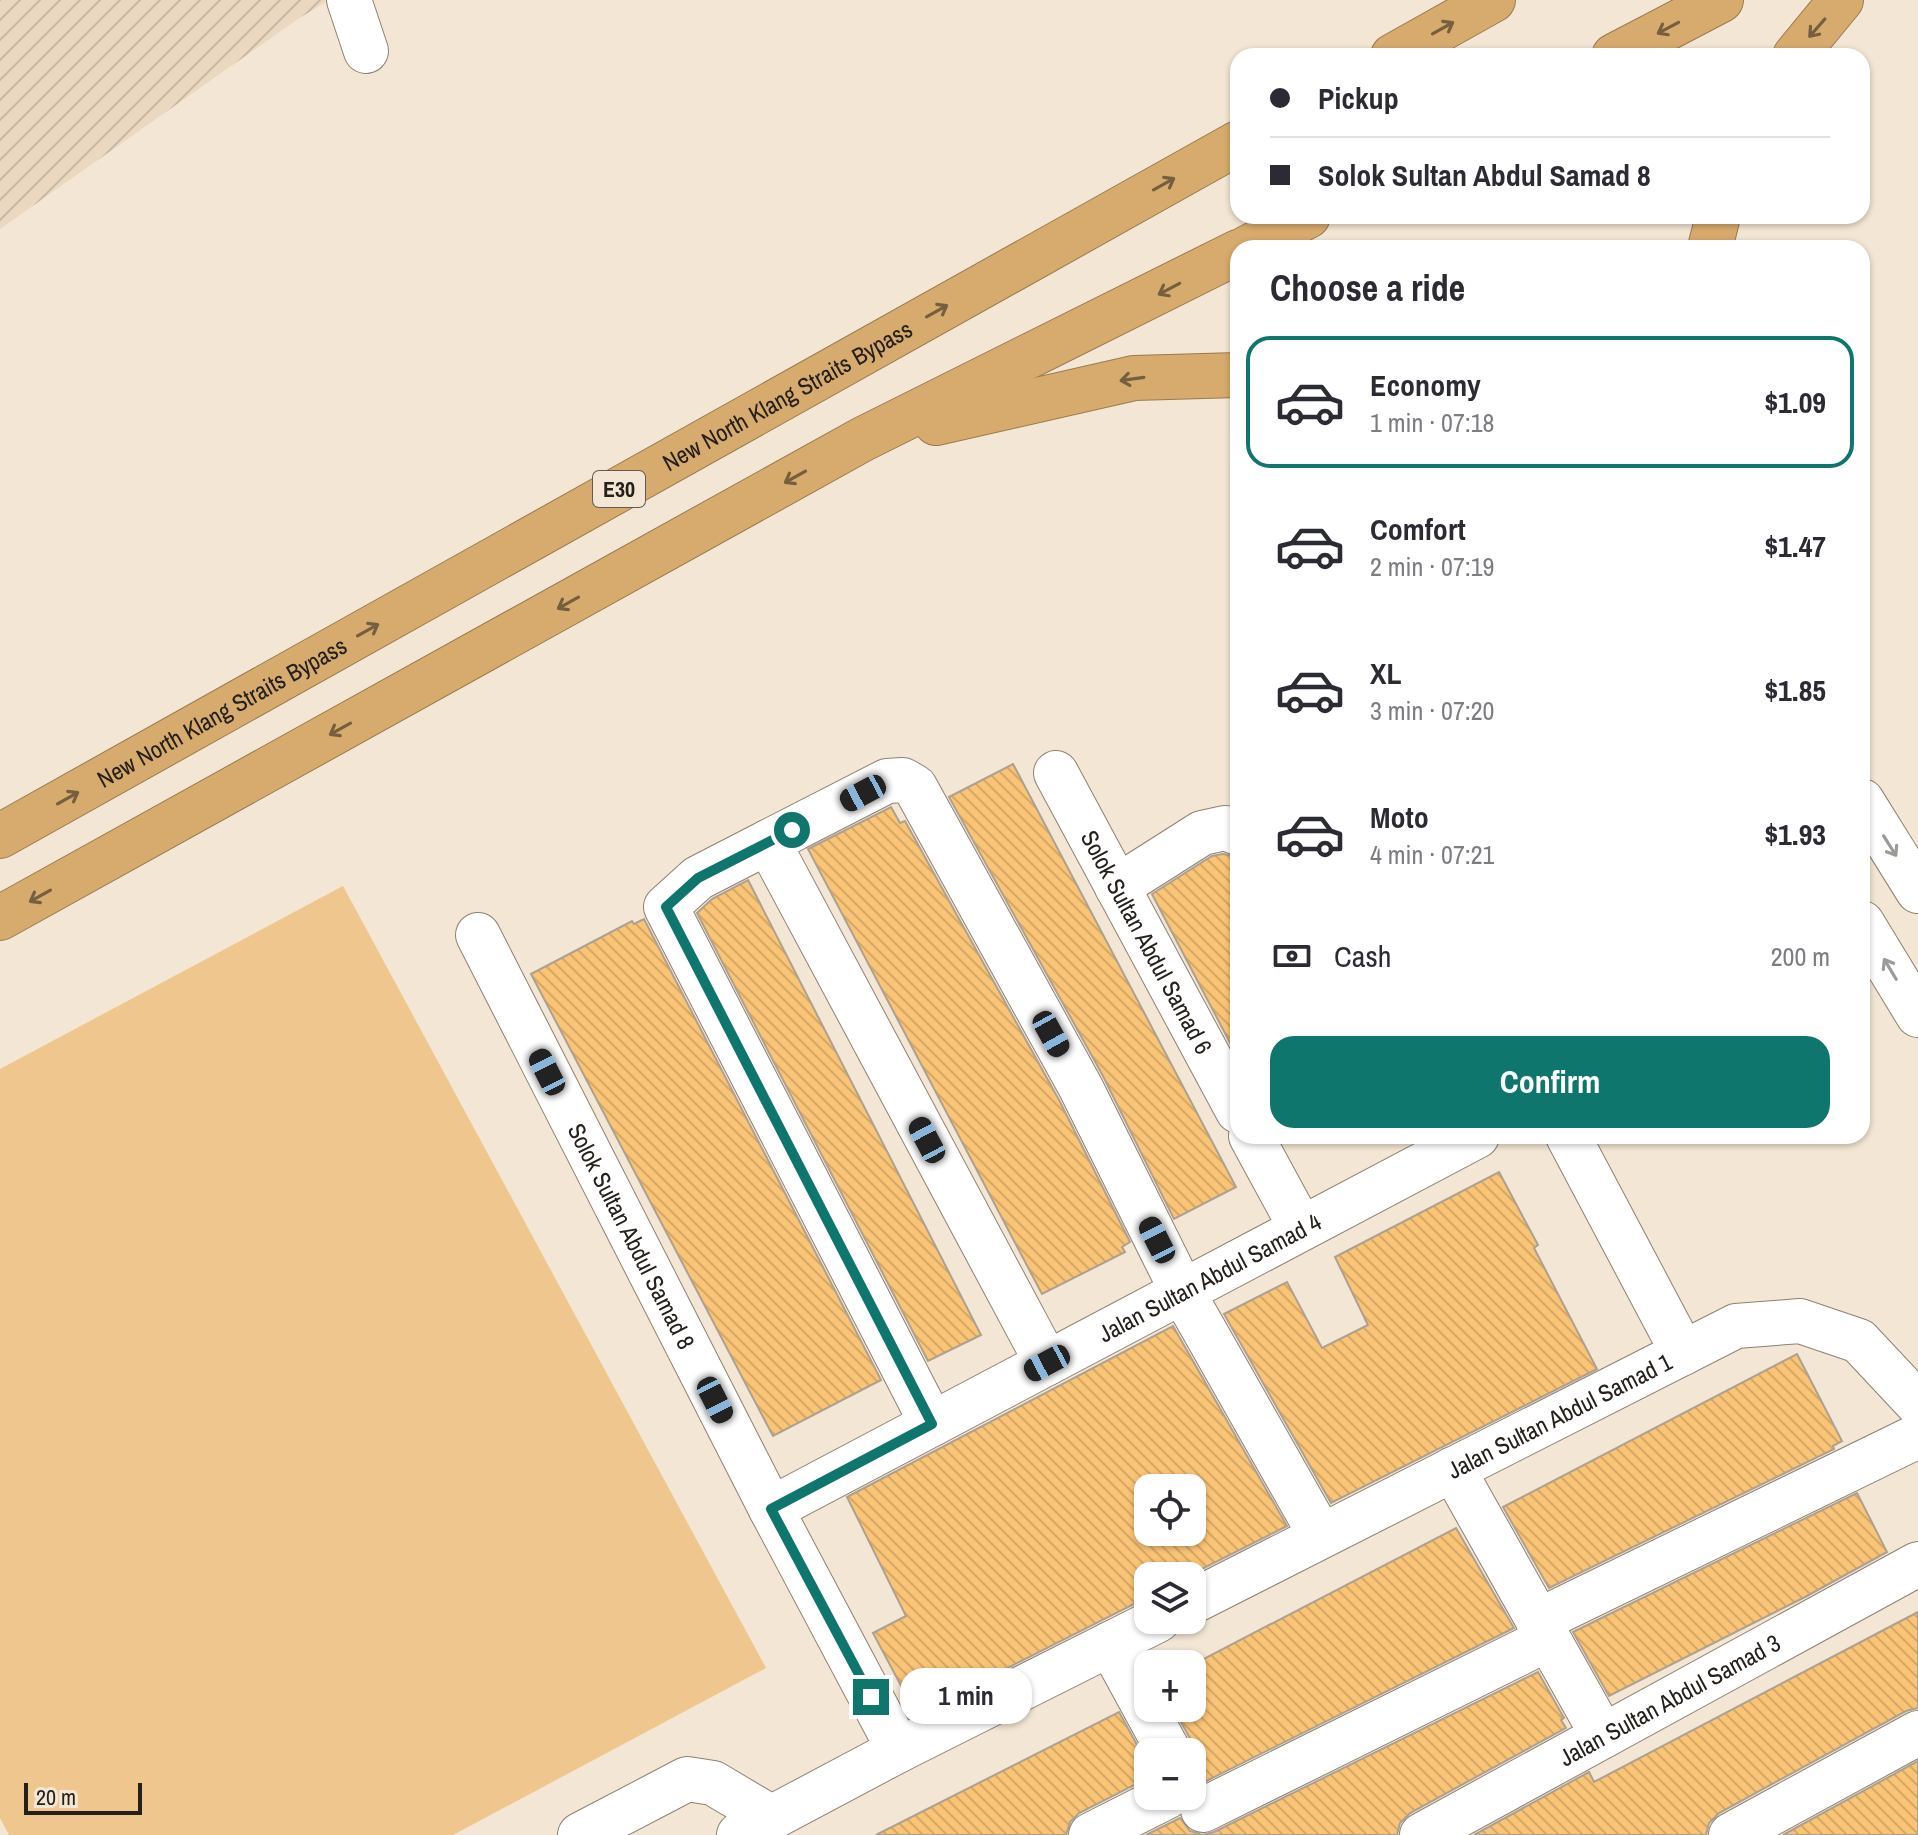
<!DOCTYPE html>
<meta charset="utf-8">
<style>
body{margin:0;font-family:"Archivo Narrow",sans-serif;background:#f2f2f3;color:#2b2b33;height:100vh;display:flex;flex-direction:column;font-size:30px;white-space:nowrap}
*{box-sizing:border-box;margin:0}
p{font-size:26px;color:#7c7c81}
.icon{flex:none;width:44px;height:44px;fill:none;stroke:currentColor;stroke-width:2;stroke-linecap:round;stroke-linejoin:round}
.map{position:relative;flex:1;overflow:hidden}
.drawer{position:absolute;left:1230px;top:240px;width:640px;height:904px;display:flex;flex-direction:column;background:#fff;border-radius:24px;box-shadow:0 2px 6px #0004}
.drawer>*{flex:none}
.banner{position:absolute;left:1230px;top:48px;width:640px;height:176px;border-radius:24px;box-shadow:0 2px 6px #0004;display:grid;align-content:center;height:176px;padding:0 40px;background:#fff}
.tools{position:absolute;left:1134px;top:1474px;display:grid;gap:16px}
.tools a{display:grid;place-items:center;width:72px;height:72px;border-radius:16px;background:#fff;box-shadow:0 2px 6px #0004;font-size:40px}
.scale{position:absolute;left:24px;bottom:20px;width:118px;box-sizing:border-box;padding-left:8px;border:4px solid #25201a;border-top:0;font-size:22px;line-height:28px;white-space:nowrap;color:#25201a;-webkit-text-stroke:6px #f3e6d4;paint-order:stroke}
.end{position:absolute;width:36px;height:36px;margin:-18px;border:10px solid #0f766e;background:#fff;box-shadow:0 0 0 4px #fff}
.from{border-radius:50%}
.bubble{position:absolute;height:56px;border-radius:24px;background:#fff;box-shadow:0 2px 6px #0004;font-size:26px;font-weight:700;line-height:56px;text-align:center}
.car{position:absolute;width:24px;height:48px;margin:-24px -12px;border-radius:10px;box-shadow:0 0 6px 2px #0007;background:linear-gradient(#222 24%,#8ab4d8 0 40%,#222 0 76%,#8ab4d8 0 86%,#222 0)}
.banner b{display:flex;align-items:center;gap:28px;height:76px;font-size:30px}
.banner b+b{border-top:2px solid #e1e1e2}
.banner i{width:20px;height:20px;background:#2b2b33}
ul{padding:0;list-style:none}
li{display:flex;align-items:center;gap:24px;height:132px;margin:0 16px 12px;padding:0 24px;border:4px solid transparent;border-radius:24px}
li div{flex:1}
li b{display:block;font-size:30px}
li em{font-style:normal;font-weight:700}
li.active{border-color:#0f766e}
li>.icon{width:72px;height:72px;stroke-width:1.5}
h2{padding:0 40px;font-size:36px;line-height:96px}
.pay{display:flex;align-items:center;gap:20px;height:88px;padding:0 40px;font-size:30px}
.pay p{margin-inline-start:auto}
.button{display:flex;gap:16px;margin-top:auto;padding:16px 40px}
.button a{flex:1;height:92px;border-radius:24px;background:#0f766e;color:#fff;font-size:32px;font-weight:700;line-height:92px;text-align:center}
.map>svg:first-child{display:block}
.industrial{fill:url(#industrial-furrows)}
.pitch{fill:#efc68d}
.building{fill:url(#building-back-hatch);stroke:#ada090;stroke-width:2;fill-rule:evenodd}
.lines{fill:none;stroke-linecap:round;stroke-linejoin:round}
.minor-casing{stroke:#8e8171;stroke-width:46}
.highway-casing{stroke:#997a50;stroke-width:46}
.minor{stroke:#fff;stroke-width:44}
.highway{stroke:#d7ab6d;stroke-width:44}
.oneway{stroke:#755f3f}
.oneway2{stroke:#9d9b98}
.route{stroke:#0f766e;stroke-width:10}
.labels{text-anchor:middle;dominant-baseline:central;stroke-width:8;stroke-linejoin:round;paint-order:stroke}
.shield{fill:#f3e6d4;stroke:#635b52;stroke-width:2}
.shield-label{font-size:22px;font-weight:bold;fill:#25201a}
.street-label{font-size:24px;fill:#25201a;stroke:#f3e6d4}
</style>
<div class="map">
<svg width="1918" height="1835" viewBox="0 0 1918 1835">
<defs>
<pattern id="industrial-furrows" width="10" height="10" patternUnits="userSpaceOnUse" patternTransform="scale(2)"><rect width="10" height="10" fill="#ebd8c0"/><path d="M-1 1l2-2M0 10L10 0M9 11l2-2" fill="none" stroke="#c9b9a4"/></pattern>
<pattern id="building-back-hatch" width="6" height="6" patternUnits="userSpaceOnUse" patternTransform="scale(2)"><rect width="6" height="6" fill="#fac476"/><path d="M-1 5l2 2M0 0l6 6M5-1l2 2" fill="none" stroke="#d6a866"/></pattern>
</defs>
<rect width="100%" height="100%" fill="#f3e6d4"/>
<!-- industrial -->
<path class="industrial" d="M0,0H329L298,19L0,229Z"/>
<!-- pitch -->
<path class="pitch" d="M343,886L766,1668L453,1835H9L0,1818V1069Z"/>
<!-- building -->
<path class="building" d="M1013,764L1236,1187L1174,1219L1103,1076L949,797Z
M891,807L900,823L905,821L1059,1100L1130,1242L1122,1247L1125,1252L1042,1294L808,849Z
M1223,854L1238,857V1058L1152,894L1212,856Z
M748,880L981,1335L928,1361L697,913L712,899Z
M644,919L881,1380L773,1436L531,974L632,921L634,924Z
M1499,1172L1538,1245L1534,1248L1597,1369L1331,1503L1224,1314L1287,1282L1322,1348L1368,1325L1335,1257Z
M1173,1326L1287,1526L1188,1576H1148V1597L916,1714L873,1633L906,1616L847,1497ZM1148,1488H1192V1532H1148Z
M1797,1354L1842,1441L1833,1446L1834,1449L1549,1588L1503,1507Z
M1857,1493L1887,1552L1805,1597L1609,1696L1573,1632Z
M1456,1528L1514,1628L1192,1788L1194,1752L1191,1740L1173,1708H1192V1665Z
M1918,1612V1708L1906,1711L1719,1813L1709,1823L1706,1835H1474L1589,1772L1594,1782Z
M1538,1672L1564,1718L1561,1720L1566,1728L1410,1813L1400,1823L1397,1835H1146L1180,1818L1190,1831L1202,1835L1214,1832Z
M1119,1712L1148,1765V1778L1079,1813L1070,1822L1066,1835H876Z
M1918,1761V1835H1783Z"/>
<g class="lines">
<!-- minor casing -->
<g class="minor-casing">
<g id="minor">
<path d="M349,0L366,51"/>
<path id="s1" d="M1056,773L1238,1111"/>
<path d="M1862,801L1918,891"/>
<path d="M768,842L698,878L666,907L932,1424"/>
<path d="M1117,887L1202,833L1225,828L1238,833"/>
<path d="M1862,923L1918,1015"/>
<path id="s2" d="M478,935L771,1509L899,1750"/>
<path d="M1251,1136L1301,1228"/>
<path d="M1568,1136L1683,1353"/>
<path d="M1047,1363L768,842L887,781L903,780L915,787L1081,1088L1182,1291L1321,1536"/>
<path d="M1453,1469L1603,1736"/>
<path id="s3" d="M771,1509L1477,1136"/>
<path id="s4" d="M1192,1602L1736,1326L1800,1321L1859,1341L1918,1404"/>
<path d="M1538,1621L1918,1436"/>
<path d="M1110,1644L1169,1752"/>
<path d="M1203,1810L1548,1639"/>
<path d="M580,1835L687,1779L713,1783L772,1818"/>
<path d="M739,1835L899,1750L1158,1620"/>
<path d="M1091,1835L1168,1796"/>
<path id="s5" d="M1422,1835L1918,1564"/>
<path d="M1731,1835L1918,1733"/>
</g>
</g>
<!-- highway casing -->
<g class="highway-casing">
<g id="highway">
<path d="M1393,56L1493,0"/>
<path d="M1614,56L1721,0"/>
<path d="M1795,56L1841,0"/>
<path d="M1247,248L1308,216"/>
<path d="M1710,248L1718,216"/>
<path d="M936,423L1134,378L1238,375"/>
<path id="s6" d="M0,836L1238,143"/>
<path d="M0,918L863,439L1238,252"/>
</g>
</g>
<!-- minor -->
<use href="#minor" class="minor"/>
<!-- highway -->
<use href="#highway" class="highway"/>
</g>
<!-- one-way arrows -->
<defs><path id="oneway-shaft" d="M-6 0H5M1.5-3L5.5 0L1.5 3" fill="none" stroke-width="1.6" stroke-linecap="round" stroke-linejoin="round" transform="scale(2)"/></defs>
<g class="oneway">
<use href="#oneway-shaft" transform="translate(1443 28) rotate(-29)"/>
<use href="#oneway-shaft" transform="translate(1668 28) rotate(152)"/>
<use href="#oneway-shaft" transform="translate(1817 28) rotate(131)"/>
<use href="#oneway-shaft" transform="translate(1164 184) rotate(-29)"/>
<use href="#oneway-shaft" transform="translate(1169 289) rotate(152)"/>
<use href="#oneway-shaft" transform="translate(937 311) rotate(-29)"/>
<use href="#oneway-shaft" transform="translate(1132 379) rotate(172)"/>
<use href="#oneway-shaft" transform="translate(795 477) rotate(151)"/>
<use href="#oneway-shaft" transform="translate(568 603) rotate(151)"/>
<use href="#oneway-shaft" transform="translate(368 630) rotate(-29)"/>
<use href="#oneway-shaft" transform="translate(340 729) rotate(151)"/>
<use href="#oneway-shaft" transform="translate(68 798) rotate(-29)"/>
<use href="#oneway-shaft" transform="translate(40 896) rotate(151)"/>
</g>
<g class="oneway2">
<use href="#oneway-shaft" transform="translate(1890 846) rotate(58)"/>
<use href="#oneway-shaft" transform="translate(1890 969) rotate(-121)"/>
</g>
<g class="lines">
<!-- route -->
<path class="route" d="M792,830L698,878L666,907L932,1424L771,1509L871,1697"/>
</g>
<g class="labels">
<!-- shield labels -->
<rect class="shield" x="593" y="471" width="52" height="36" rx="6"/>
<g class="shield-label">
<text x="619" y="489">E30</text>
</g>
<!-- street labels -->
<g class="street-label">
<text stroke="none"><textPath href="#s6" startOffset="902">New North Klang Straits Bypass</textPath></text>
<text stroke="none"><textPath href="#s6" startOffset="254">New North Klang Straits Bypass</textPath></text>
<text stroke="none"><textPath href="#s1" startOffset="192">Solok Sultan Abdul Samad 6</textPath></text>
<text stroke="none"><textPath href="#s2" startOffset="338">Solok Sultan Abdul Samad 8</textPath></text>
<text stroke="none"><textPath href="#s3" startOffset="496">Jalan Sultan Abdul Samad 4</textPath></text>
<text stroke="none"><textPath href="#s4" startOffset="412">Jalan Sultan Abdul Samad 1</textPath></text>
<text stroke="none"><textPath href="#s5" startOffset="282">Jalan Sultan Abdul Samad 3</textPath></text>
</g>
</g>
</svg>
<div class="tools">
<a><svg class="icon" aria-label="locate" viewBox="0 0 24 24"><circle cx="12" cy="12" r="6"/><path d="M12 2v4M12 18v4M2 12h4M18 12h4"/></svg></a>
<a><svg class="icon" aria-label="layers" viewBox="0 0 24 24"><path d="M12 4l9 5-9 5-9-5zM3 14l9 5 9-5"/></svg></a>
<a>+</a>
<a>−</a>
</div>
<div class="scale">20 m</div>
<i class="end from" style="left:792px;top:830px"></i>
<i class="end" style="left:871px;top:1697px"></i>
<div class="bubble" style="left:900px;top:1668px;width:132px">1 min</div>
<i class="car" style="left:863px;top:793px;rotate:242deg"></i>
<i class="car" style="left:1051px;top:1034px;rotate:151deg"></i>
<i class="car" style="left:547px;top:1072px;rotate:333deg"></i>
<i class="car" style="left:927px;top:1140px;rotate:332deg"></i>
<i class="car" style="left:1157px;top:1240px;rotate:333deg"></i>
<i class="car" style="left:1047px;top:1363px;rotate:242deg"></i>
<i class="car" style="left:715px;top:1400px;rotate:153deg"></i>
<div class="banner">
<b><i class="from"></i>Pickup</b>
<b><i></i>Solok Sultan Abdul Samad 8</b>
</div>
<section class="drawer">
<h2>Choose a ride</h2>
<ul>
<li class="active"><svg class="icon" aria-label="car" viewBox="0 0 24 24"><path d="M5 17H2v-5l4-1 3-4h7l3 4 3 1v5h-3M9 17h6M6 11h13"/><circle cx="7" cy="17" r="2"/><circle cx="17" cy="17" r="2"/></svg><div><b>Economy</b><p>1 min · 07:18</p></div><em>$1.09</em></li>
<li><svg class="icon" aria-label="car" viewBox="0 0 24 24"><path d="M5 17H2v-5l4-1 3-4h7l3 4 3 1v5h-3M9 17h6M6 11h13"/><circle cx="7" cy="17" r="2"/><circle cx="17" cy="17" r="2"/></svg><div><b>Comfort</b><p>2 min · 07:19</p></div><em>$1.47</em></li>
<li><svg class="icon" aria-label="car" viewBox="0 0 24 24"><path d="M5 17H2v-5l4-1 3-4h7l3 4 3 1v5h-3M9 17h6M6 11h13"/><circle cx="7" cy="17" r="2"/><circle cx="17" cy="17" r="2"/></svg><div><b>XL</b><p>3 min · 07:20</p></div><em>$1.85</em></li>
<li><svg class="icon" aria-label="car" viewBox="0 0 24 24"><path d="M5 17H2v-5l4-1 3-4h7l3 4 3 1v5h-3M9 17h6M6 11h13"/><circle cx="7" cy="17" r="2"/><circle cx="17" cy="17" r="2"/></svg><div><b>Moto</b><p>4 min · 07:21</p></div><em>$1.93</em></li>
</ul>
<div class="pay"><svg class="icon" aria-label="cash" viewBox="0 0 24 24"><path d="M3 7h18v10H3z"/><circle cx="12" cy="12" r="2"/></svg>Cash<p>200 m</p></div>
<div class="button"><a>Confirm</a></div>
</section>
</div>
